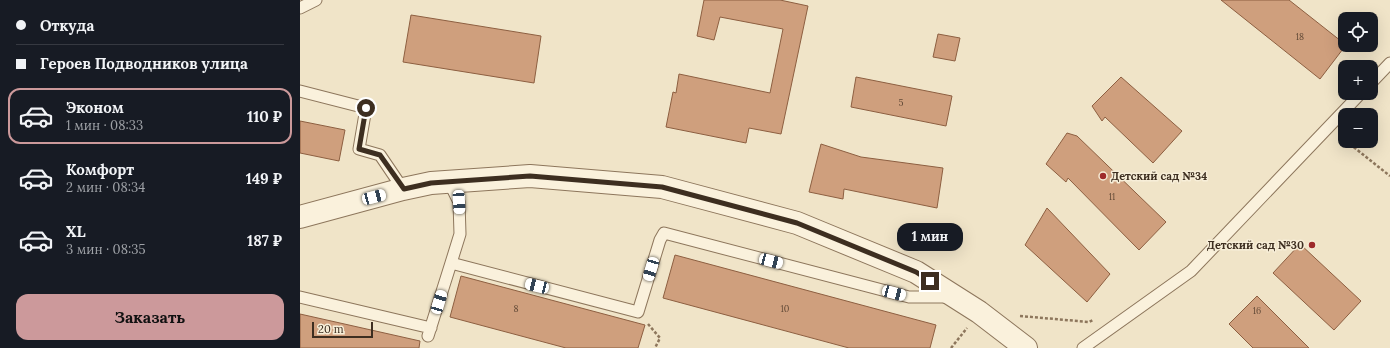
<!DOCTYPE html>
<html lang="ru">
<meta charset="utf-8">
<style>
body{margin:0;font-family:Lora,serif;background:#20242c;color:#f1f3f6;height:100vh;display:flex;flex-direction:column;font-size:15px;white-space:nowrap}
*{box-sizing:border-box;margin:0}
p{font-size:13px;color:#9ea1a6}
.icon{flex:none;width:22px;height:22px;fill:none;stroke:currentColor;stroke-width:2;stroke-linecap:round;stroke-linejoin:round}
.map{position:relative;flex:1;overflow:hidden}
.drawer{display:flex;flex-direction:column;background:#171b24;width:300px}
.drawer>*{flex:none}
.banner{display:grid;align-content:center;height:88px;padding:0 16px;background:#171b24}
.buttons{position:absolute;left:1038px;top:12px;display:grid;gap:8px}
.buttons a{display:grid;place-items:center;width:40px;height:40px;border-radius:8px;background:#171b24;box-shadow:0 4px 16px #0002;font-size:20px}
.scale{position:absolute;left:12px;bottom:10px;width:61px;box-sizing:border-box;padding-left:4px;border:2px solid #3d2e20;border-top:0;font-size:11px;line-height:14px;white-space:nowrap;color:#3d2e20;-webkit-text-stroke:3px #f7eed8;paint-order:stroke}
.end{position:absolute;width:18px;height:18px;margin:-9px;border:5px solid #3d2e20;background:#fff;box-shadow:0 0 0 2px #fff}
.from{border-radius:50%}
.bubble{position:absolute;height:28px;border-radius:12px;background:#171b24;box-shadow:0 4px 16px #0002;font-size:13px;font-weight:700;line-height:28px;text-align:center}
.car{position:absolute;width:12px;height:24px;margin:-12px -6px;border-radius:5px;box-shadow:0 0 3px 1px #0007;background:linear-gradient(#fff 24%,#345 0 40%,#fff 0 76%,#345 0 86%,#fff 0)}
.banner b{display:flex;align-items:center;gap:14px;height:38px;font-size:15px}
.banner b+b{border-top:1px solid #363941}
.banner i{width:10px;height:10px;background:#f1f3f6}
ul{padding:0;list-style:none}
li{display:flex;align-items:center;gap:12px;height:56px;margin:0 8px 6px;padding:0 8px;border:2px solid transparent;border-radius:12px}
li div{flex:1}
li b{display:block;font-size:15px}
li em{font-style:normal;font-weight:700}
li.on{border-color:#cc999b}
li>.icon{width:36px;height:36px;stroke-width:1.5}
.action{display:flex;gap:8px;margin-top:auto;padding:8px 16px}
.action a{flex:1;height:46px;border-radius:12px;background:#cc999b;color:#111;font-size:16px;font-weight:700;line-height:46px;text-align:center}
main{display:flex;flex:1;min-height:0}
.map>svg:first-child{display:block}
.building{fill:#cf9f7d;stroke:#8d5f41}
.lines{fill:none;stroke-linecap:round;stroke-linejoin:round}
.service-casing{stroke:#8d765c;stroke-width:13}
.minor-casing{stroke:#8d765c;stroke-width:24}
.path{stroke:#8d765c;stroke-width:2.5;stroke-dasharray:3 2;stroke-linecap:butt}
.service{stroke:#faf1dc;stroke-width:11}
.minor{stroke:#faf1dc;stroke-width:22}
.route{stroke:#3d2e20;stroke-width:5}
.poi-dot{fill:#9e2a2b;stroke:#f7eed8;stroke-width:1.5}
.labels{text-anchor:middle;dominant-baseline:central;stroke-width:3;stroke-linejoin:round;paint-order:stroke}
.number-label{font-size:9px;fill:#624a37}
.poi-label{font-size:11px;font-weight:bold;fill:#3d2e20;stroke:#f7eed8;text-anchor:start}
</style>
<main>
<section class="drawer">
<div class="banner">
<b><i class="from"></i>Откуда</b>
<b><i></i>Героев Подводников улица</b>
</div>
<ul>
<li class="on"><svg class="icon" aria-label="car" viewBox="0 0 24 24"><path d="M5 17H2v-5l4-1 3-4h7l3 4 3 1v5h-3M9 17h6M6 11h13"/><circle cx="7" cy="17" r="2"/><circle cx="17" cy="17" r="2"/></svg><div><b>Эконом</b><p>1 мин · 08:33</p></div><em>110 ₽</em></li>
<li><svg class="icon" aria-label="car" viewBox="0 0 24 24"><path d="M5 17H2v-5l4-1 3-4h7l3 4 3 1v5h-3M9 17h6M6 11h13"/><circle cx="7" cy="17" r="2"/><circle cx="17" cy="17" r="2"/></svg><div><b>Комфорт</b><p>2 мин · 08:34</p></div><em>149 ₽</em></li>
<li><svg class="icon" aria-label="car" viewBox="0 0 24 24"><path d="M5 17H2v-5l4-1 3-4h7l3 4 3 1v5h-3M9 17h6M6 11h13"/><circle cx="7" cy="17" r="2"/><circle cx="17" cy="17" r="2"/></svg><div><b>XL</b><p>3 мин · 08:35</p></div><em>187 ₽</em></li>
</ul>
<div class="action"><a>Заказать</a></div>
</section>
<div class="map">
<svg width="1090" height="348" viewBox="0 0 1090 348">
<rect width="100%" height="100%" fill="#f0e4c8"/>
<!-- building -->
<path class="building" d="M404,0H480L508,6L481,134L449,128L446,143L366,127L373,92L376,93L379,74L470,93L483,29L420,17L414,40L397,36Z
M921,0H989L1046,45L1020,79Z
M111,15L241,36L234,83L103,62Z
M638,34L660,38L655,61L633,57Z
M556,77L652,96L646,126L551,107Z
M821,77L882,131L853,163L805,117L802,121L792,106Z
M0,121L45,130L39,161L0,153Z
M767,133L777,136L866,222L839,250L768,178L766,182L746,164Z
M521,144L561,157L643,168L637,208L544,189L543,199L509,192Z
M747,208L810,274L787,302L725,245Z
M1000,244L1061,301L1034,330L973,273Z
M375,255L636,325L630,348H549L363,298Z
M161,276L345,325L338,348H266L150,317Z
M957,296L1009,348H953L929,324Z
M0,314L120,341L119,348H0Z"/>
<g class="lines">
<!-- service casing -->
<g class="service-casing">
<path id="service" d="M0,8L16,0
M1071,83L1090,63
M0,91L66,108L59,149L80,155L103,189
M149,182L159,202L160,234L151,263
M0,297L131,328
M128,336L151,263L338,312L360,240L364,233L609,297H650
M783,348L891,271L1061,93"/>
</g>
<!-- minor casing -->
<g class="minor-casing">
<path id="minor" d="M0,217L103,189L131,183L230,176L362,187L497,223L616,272L679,312L726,348"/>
</g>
<!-- path -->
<path class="path" d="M1046,141L1090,176
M720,316L789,322L793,320
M348,324L360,338L355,348
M651,348L667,328"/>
<!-- service -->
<use href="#service" class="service"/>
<!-- minor -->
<use href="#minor" class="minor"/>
</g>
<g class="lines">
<!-- route -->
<path class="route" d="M66,108L59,149L80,155L104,189L131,183L230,176L362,187L497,223L616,272L630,281"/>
</g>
<!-- markers -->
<g class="poi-dot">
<circle cx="803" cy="176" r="4"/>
<circle cx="1012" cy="245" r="4"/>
</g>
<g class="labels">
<!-- number labels -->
<g class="number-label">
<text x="1000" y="36">18</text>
<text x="601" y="102">5</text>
<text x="812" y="196">11</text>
<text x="216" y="308">8</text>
<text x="485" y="308">10</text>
<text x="957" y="310">16</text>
</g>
<!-- poi labels -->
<g class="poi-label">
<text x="811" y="176">Детский сад №34</text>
<text x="1004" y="245" text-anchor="end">Детский сад №30</text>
</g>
</g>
</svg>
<div class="buttons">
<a><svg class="icon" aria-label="locate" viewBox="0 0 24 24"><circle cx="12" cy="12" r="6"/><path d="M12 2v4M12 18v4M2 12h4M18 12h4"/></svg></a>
<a>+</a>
<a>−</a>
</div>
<div class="scale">20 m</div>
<i class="end from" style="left:66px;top:108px"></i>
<i class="end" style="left:630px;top:281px"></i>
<div class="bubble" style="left:597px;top:223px;width:66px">1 мин</div>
<i class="car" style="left:74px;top:197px;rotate:75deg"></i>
<i class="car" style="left:159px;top:202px;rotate:177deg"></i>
<i class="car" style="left:471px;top:261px;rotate:105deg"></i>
<i class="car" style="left:351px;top:269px;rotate:197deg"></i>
<i class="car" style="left:237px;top:286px;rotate:284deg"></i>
<i class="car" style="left:594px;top:293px;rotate:105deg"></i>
<i class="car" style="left:139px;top:302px;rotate:17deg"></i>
</div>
</main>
